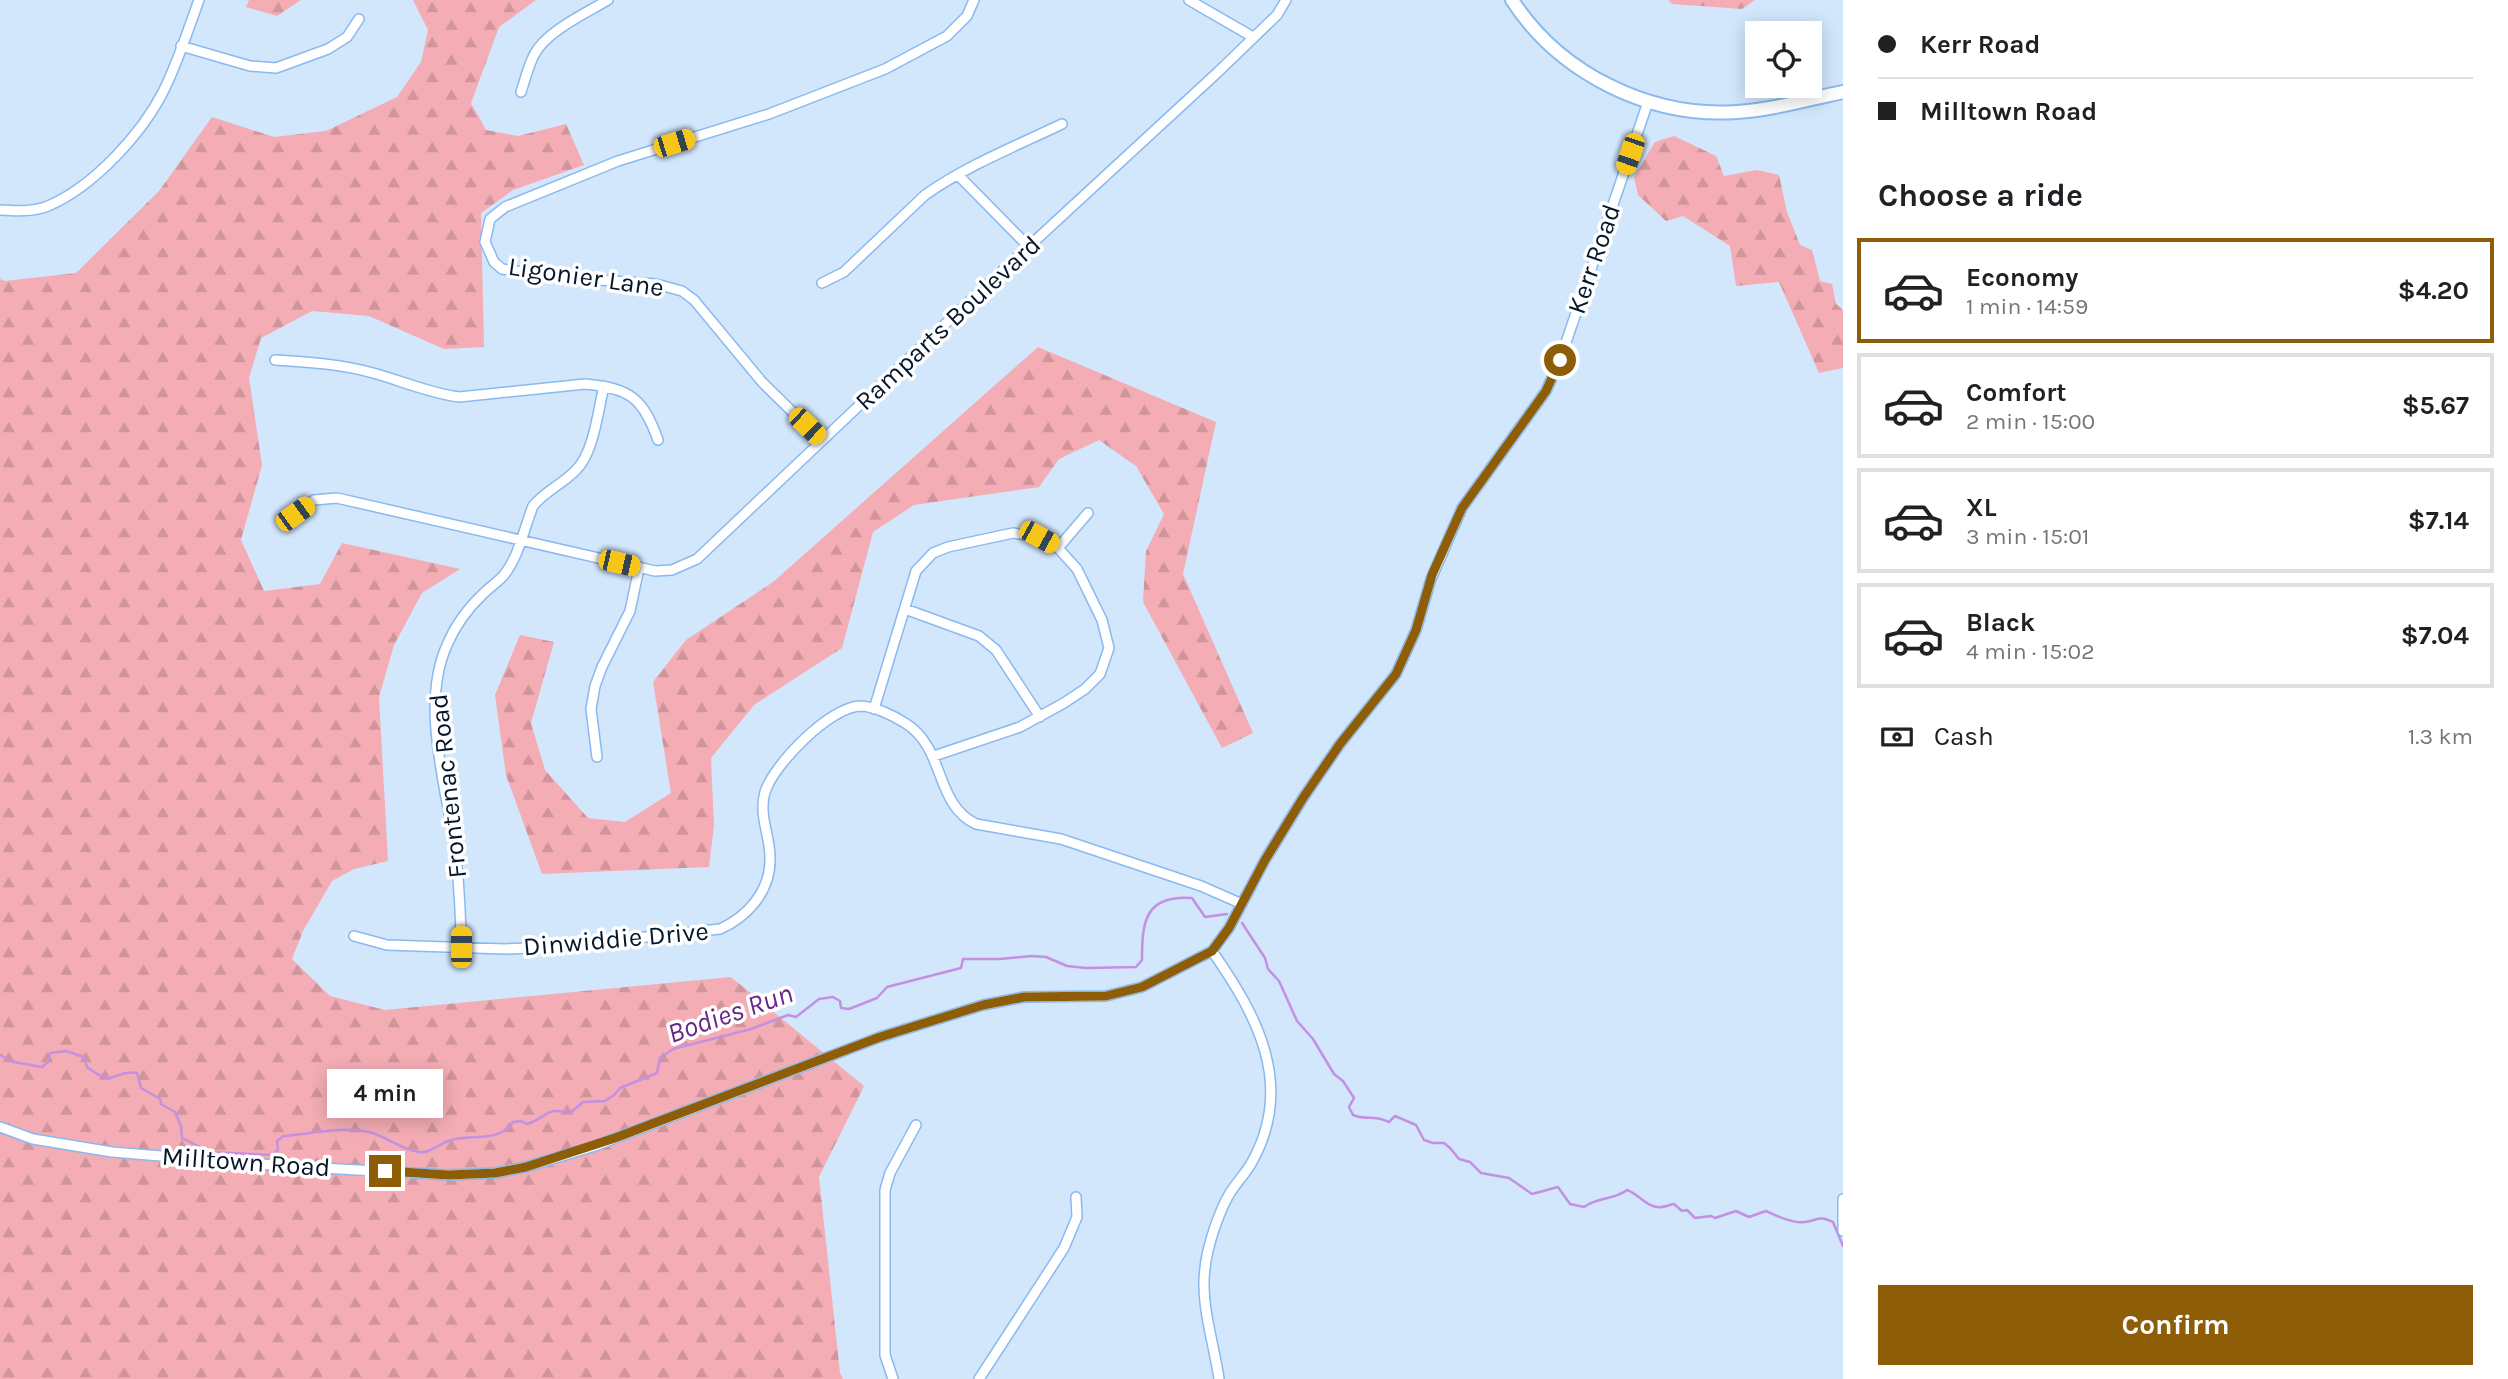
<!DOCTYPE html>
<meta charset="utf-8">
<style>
body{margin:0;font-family:Karla,sans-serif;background:#f6f6f6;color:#202124;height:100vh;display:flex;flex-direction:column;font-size:26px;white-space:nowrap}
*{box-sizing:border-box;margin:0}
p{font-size:23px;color:#757577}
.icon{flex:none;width:38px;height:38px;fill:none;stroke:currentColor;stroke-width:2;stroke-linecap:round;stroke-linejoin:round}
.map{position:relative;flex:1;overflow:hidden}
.drawer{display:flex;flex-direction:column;background:#fff;width:665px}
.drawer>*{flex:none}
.hud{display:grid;align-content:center;height:154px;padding:0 35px;background:#fff}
.tools{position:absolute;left:1745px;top:21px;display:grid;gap:14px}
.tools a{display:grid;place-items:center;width:77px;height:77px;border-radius:0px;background:#fff;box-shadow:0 4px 18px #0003;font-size:35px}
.end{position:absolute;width:32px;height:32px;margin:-16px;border:9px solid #8e5d08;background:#fff;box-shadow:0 0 0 4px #fff}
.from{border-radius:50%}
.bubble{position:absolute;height:49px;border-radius:0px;background:#fff;box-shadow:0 4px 18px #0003;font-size:23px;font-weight:700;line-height:49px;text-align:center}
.car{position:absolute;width:21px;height:42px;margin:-21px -10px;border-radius:9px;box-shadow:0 0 5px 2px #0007;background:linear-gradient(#f5c518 24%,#345 0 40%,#f5c518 0 76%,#345 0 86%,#f5c518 0)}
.hud b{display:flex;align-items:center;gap:24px;height:66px;font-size:26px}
.hud b+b{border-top:2px solid #e0e0e0}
.hud i{width:18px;height:18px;background:#202124}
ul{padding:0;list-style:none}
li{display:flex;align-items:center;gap:21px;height:105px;margin:0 14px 10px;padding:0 21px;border:4px solid #e0e0e0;border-radius:0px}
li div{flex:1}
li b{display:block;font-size:26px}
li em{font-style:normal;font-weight:700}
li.selected{border-color:#8e5d08}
li>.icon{width:63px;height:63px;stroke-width:1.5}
h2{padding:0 35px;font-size:32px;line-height:84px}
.pay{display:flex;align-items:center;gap:18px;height:77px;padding:0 35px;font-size:26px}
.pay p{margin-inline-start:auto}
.button{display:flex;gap:14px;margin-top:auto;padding:14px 35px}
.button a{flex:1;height:80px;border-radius:0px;background:#8e5d08;color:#fff;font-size:28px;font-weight:700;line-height:80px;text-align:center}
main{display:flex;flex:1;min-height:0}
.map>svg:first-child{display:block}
.forest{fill:url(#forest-firs)}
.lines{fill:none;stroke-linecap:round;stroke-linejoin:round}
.stream{stroke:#c490e1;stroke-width:2.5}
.minor-casing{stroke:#8ab9ef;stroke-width:12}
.major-casing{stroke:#8ab9ef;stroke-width:16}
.minor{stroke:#fff;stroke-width:9}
.major{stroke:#fff;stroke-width:12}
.route{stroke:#8e5d08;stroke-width:9}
.labels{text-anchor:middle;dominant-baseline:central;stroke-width:7;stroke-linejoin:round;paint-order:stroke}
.street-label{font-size:26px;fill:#05162a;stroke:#fff}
.water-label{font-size:28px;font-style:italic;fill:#672786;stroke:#fff}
</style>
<main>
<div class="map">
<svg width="1843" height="1379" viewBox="0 0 1843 1379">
<defs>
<pattern id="forest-firs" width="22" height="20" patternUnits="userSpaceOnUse" patternTransform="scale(1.75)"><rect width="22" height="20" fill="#f4adb4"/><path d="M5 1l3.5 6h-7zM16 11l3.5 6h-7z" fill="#d0949b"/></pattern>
</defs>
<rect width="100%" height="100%" fill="#d2e6fc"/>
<!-- forest -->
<path class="forest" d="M249,0H301L277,16L246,7Z
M413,0H536L499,27L471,103L486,130L518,136L566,124L584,165L513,190L481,213L484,347L444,349L369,316L312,311L261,338L249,378L262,465L241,540L264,591L320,584L342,543L460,569L422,593L394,645L379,697L388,861L354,869L332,881L303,931L292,959L330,996L385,1010L731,977L864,1086L819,1177L840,1373L843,1379H0V279L5,281L76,273L159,191L212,117L274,137L326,131L397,97L421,62L428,30Z
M1668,0H1755L1742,9L1672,4Z
M1674,136L1716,156L1724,176L1757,170L1779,175L1787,212L1800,245L1812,250L1820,281L1832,284L1836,304L1843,310V368L1819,373L1779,282L1736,286L1730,246L1683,216L1666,221L1638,195L1634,177L1655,142Z
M1038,347L1216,422L1183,574L1253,733L1222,748L1143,602L1146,551L1164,514L1136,466L1099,440L1059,459L1039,487L914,505L873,532L842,648L754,705L711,758L714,825L709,867L542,874L506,775L495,695L520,635L554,642L531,723L545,770L588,818L625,822L671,793L653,682L686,640L773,582Z"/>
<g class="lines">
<!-- stream -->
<path class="stream" d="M1242,923L1265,958L1268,969L1279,981L1297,1021L1313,1039L1334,1074L1343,1081L1354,1098L1349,1107L1353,1115C1368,1121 1372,1114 1389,1122L1395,1116L1416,1125L1424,1140L1433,1143H1444L1450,1148L1459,1159L1470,1162L1481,1173L1509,1178L1532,1194L1558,1187L1570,1204L1584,1207C1598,1197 1614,1200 1627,1190C1639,1194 1648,1209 1661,1207C1665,1207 1669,1205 1674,1204L1682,1211L1687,1210L1695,1218L1711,1216L1715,1218L1736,1211L1749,1217L1766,1211C1777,1216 1794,1224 1805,1222C1819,1220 1818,1215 1833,1222L1843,1246
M0,1055L14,1062L42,1067L48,1062L50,1053L66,1051L84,1057L87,1067C117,1090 112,1069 137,1073L141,1088L160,1099L161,1104L175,1112L181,1126L182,1138L202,1148
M211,1152L272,1155L278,1150L277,1141L283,1136C311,1134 341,1126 369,1132C386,1136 401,1150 419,1152C429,1154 439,1144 448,1141C470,1133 498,1144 513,1122L521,1121L527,1124C547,1118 546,1106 570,1113L583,1102L605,1101L614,1095L620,1088L657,1073L660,1058L673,1049L751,1029L788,1015L796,1017L819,999L833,997L840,1001L841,1008L849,1009L877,998L887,987L961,968L963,959H1000L1032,956L1046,957L1067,966L1086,968L1136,967L1142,960C1142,921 1145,895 1192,898L1205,917L1227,914"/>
<!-- minor casing -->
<g class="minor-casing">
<path id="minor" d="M1189,0L1253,37
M181,46L250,66L276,68L328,49L347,37L359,19
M521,92C525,80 528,67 534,55C545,32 586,13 608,0
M958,175L1029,247
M0,210C16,211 33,212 48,206C93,187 142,134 164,90C178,62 188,30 199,0
M822,283L844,272L925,195C968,165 1016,146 1062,124
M275,360C308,362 341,364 373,373C402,381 429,393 459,397L585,384C630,388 643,398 658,440
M822,441L762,382L694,300L682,291L656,284L556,277L502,269L494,262L485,242L490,219L505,207L618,161L769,114L885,69L947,36L967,16L974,0
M295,514L314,500L337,498L655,571L672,570L697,559L961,309L1218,72L1277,15L1286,0
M1058,548L1088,513
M905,609L979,636L996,650L1040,717
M874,709L916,571L933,553L948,547L1013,533L1039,537L1058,548L1077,569L1102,620L1109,648L1100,674L1085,689L1064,703L1020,727L934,756
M597,757L591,709L595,686L602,667L630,611L639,568
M354,936L387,945L505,949L553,947L720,929C747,917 770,892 770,860C771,837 758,816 765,792C774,764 830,707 860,706C874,706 894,716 905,723C946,748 934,804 976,824L1061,839L1201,886L1242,904
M461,947C461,916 459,886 456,856C448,791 419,707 447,645C455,626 469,607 484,593C491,586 498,582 504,575C519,556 524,529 533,506C545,491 563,484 576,470C594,453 598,410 604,386
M1212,951C1257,1015 1295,1085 1252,1162C1246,1173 1237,1182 1230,1193C1219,1211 1207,1247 1205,1268C1200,1304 1214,1343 1219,1379
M0,1127L33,1139L112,1152L285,1166L449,1175L495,1173L526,1167L595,1146L880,1037L983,1005L1024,997L1106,996L1142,987L1212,951L1229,928L1265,860L1303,798L1340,744L1396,674L1416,630L1431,579L1462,508L1546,391L1560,360L1648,102
M1843,1199V1231
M893,1379L885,1355V1190L890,1173L916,1125
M979,1379L1064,1248L1077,1217L1076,1197"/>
</g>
<!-- major casing -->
<g class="major-casing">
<path id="major" d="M1512,0C1560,74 1650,118 1737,112C1772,110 1809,99 1843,92"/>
</g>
<!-- minor -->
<use href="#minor" class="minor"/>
<!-- major -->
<use href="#major" class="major"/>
</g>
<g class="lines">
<!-- route -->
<path class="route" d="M385,1171L449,1175L495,1173L526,1167L615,1138L880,1037L983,1005L1024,997L1106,996L1142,987L1212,951L1229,928L1265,860L1303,798L1340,744L1396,674L1416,630L1432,575L1462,508L1546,391L1560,360"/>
</g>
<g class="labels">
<!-- street labels -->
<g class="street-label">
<text transform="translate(1594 259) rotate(-71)">Kerr Road</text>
<text transform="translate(586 277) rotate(8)">Ligonier Lane</text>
<text transform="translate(948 323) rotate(-43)">Ramparts Boulevard</text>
<text transform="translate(448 786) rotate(-96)">Frontenac Road</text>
<text transform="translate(616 939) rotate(-5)">Dinwiddie Drive</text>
<text transform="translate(246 1162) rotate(4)">Milltown Road</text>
</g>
<!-- water labels -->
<g class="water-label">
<text transform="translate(730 1013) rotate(-19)">Bodies Run</text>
</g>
</g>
</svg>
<div class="tools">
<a><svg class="icon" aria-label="locate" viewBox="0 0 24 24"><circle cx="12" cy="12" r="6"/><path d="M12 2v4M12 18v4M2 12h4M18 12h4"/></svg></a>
</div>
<i class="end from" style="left:1560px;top:360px"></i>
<i class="end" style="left:385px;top:1171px"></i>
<div class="bubble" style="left:327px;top:1069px;width:116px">4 min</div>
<i class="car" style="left:674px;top:143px;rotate:73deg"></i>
<i class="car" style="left:1630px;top:154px;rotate:199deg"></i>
<i class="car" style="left:807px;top:426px;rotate:134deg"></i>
<i class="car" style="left:295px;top:514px;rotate:54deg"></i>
<i class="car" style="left:1039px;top:537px;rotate:119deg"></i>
<i class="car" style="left:619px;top:563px;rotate:103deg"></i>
<i class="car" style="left:461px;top:947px;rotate:0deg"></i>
</div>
<section class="drawer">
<div class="hud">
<b><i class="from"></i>Kerr Road</b>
<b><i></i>Milltown Road</b>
</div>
<h2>Choose a ride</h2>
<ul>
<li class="selected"><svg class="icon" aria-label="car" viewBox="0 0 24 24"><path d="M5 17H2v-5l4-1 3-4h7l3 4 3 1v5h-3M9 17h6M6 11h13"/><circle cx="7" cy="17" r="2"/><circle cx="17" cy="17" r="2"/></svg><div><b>Economy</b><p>1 min · 14:59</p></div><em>$4.20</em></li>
<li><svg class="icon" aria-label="car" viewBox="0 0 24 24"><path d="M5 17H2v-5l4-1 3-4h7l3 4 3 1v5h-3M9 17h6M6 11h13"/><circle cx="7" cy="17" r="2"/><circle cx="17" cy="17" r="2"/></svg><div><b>Comfort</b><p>2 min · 15:00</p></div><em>$5.67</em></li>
<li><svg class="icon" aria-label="car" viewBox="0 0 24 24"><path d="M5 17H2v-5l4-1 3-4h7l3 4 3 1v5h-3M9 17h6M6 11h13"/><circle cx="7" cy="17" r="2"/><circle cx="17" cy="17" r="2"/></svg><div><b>XL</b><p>3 min · 15:01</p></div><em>$7.14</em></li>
<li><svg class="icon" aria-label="car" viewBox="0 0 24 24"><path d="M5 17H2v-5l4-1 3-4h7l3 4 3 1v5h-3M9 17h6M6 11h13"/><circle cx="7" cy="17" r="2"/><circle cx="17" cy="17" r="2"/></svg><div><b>Black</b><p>4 min · 15:02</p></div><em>$7.04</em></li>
</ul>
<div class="pay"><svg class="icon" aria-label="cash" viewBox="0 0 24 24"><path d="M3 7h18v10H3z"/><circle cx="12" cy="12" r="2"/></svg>Cash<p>1.3 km</p></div>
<div class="button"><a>Confirm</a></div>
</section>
</main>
